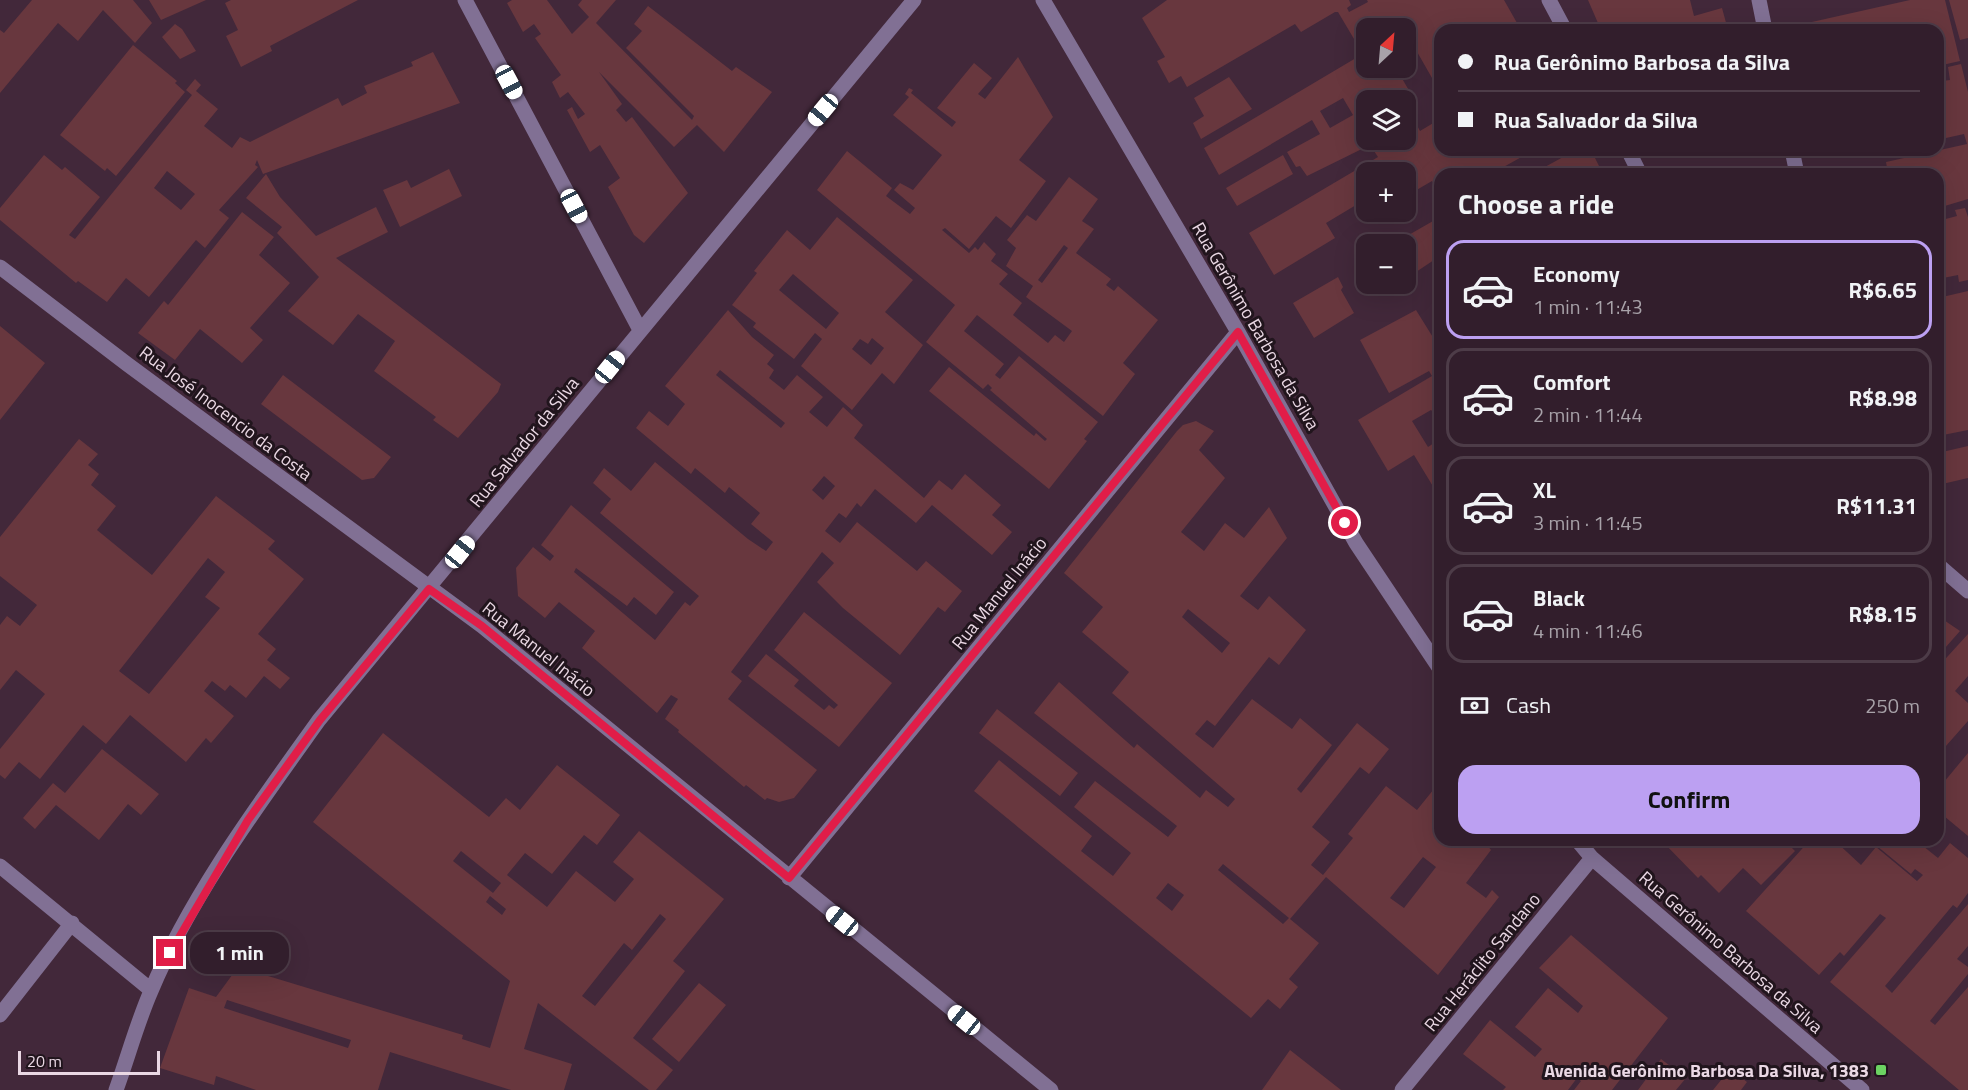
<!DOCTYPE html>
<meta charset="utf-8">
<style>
body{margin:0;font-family:"Titillium Web",sans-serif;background:#3d2b38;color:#f1f3f6;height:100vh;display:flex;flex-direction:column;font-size:22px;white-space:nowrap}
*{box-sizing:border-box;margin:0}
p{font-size:20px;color:#a8a2a9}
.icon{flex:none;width:33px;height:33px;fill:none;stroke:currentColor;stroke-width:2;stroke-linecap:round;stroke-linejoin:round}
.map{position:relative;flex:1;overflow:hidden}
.drawer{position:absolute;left:1434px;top:168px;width:510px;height:678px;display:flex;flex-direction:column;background:#321e2c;border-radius:18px;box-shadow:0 6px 24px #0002,0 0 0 2px #4d3c48}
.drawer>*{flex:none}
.hud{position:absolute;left:1434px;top:24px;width:510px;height:132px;border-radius:18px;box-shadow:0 6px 24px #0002,0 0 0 2px #4d3c48;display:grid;align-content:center;height:132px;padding:0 24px;background:#321e2c}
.needle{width:39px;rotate:26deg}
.controls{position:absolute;left:1356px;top:18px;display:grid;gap:12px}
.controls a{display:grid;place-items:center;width:60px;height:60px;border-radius:12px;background:#321e2c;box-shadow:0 6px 24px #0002,0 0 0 2px #4d3c48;font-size:30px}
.scale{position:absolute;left:18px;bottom:15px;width:142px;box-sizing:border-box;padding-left:6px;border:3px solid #ead8e4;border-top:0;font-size:16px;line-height:21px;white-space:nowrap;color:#ead8e4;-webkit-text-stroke:4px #21151d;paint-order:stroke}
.end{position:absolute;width:27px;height:27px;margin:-14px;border:8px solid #e11d48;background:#fff;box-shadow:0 0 0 3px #fff}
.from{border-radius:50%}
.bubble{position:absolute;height:42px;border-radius:18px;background:#321e2c;box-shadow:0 6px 24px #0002,0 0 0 2px #4d3c48;font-size:20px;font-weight:700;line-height:42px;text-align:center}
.car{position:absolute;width:18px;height:36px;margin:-18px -9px;border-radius:8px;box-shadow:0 0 4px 2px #0007;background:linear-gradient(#fff 24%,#345 0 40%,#fff 0 76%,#345 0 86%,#fff 0)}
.hud b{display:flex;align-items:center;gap:21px;height:57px;font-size:22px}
.hud b+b{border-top:2px solid #4d3c48}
.hud i{width:15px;height:15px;background:#f1f3f6}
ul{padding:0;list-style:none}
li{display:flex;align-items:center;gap:18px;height:99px;margin:0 12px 9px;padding:0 12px;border:3px solid #4d3c48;border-radius:18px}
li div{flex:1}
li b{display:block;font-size:22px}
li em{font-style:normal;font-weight:700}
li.selected{border-color:#bca0f2}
li>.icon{width:54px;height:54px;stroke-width:1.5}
h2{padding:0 24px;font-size:27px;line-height:72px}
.pay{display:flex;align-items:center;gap:15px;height:66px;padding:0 24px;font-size:22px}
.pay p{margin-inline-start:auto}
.button{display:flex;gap:12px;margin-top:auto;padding:12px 24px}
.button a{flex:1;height:69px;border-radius:18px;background:#bca0f2;color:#111;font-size:24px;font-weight:700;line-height:69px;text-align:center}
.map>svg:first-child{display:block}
.building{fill:#68373e;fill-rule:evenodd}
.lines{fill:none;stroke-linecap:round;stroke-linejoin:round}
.minor{stroke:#817094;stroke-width:15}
.route{stroke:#e11d48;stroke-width:8}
.poi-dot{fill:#6cd362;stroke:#21151d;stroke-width:2}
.labels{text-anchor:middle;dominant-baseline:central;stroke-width:6;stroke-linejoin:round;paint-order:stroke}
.street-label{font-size:18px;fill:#ead8e4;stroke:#21151d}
.poi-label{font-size:18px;font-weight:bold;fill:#ead8e4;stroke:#21151d;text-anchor:end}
</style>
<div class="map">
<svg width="1968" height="1090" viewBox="0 0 1968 1090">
<rect width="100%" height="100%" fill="#42283a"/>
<!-- building -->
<path class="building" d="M32,0H133L152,23L135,43L103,10L78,41L58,23L0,93V30L4,33Z
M149,0H206L161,20Z
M231,0H358L270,46L272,51L241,67L226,36L238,30L225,3Z
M512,0H547L572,34L589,17L578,5L582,0H616L596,23L692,120L694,116L626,48L642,31L634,24L648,6L732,71L736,67L772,92L724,152L697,125L674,147L599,72L622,104L616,110L626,122L632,117L688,193L644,243L634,235L608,187L620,178L600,145L590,152L567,110L572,107L578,119L585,114L568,92L560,98L552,82L561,75L535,38L541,34L534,24L523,32L507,3Z
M1167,0H1349L1351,5L1347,8L1349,12L1368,2L1367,0H1504L1521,30H1440V92L1416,50L1406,56V28H1366V68H1396L1411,94L1403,100H1366V140H1406V105L1420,131L1440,119V150H1534L1491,174H1440V195L1432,181L1408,195L1406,190V172H1366V199L1326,223L1335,238L1274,275L1249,233L1378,157L1370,145L1307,176L1300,166L1296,167L1287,152L1320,134L1312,120L1219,175L1204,148L1361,55L1357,44L1338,12H1335L1301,32L1295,24L1187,87L1181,76L1169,83L1157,61L1165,57L1142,18ZM1343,98L1353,115L1330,128L1320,111Z
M1588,0H1690L1694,16L1722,8L1728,30H1601Z
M1910,0H1945L1960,61L1938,66V30H1795L1794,26Z
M1949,0H1968V38L1960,40Z
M175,24L182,29L196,51L180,59L162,37Z
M133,45L177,81L175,83L185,92L116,176L107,168L105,171L60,135Z
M433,52L460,103L263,174L257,160L255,165L258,167L219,210L229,218L205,248L196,240L149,297L126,278L107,302L78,281L76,283L0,220V208L44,155L62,170L65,167L100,197L69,235L75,239L192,95L186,90L195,79L201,85L196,91L218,109L204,126L232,148L240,137L250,142L338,98L342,106L367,93L364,86L413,66L411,62ZM167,171L195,194L181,210L154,188Z
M1018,57L1053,117L1019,160L1046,181L1011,228L996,216L969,249L945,228L942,230L969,253L975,247L978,250L984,242L996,254L991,261L1008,274L999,284L1022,303L1013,315L1048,343L1055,335L1064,342L1072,331L1026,297L1033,286L1006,266L1016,248L1007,240L1027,215L1036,221L1069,177L1098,199L1082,221L1094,229L1076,253L1111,279L1106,285L1114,291L1118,286L1158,320L1123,363L1135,374L1103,416L977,315L964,331L1004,364L995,375L1000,379L1019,356L1098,422L1084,439L1087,441L1049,489L929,391L949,367L1034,436L1036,433L1045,441L1047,439L990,390L992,388L988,384L983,389L926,342L955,305L817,190L847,151L892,188L886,196L910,214L915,208L894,190L900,183L913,190L942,155L893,115L909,97L905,94L909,88L913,90L911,93L952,127L956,122L937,108L974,63L992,78L978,94L985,99ZM1064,245L1068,248L1042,283L1038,280Z
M1961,64L1968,92V199L1938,208V174H1888L1886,162L1967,144L1964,134L1946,138L1945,133L1938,135V69L1942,81L1950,80L1948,67Z
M1229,77L1252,109L1201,139L1193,123L1204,116L1194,98Z
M1576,150H1591L1600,168L1588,174H1532Z
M1283,155L1293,174L1237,206L1226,188Z
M449,169L462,196L400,227L383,190L407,180L411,188Z
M266,174L280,197L316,236L376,207L388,232L336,258L501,384L498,392L458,438L433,420L436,417L374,371L395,341L358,314L333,345L288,311L319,277L277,233L282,227L246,198Z
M1965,208L1968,217V280L1959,282L1958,275L1943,278L1944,285L1938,287V221L1957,216L1955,210Z
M242,212L274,237L259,255L290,283L250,328L263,340L242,363L200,329L175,360L138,333L164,301L168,305Z
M837,217L913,280L885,312L923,345L894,384L882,373L852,410L801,366L822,339L815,333L794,359L753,327L756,323L732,305L757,273L754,271L787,230L810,250ZM793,274L839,313L826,329L779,290ZM872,338L884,348L871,365L852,349L860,339L868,344Z
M1440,217V256L1416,272L1408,259L1406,260V244H1393Z
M1338,277L1343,287L1341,290L1354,313L1314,338L1293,303Z
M1376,284H1394L1380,292Z
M1968,291V430L1938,436V298Z
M728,310L752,337L774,355L767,364L774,370L769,378L784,390L797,375L823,397L809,412L827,427L843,407L863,425L854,438L924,498L939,480L952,490L965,474L1001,505L992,515L1012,532L992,555L932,505L916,523L875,489L861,507L857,503L846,518L839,513L825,531L840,543L857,522L917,571L926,561L962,591L945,612L938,607L900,655L843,608L817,582L834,563L822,552L731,672L742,681L728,699L817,770L794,798L779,802L767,798L765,800L746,785L744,787L678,732L679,730L665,719L678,699L671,695L657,713L582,648L595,631L559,602L545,618L518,596L516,568L533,547L550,561L554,556L541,545L571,505L674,592L656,615L634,597L627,606L576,568L574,572L655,640L685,602L690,606L699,596L600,513L611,499L593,483L604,468L631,491L655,462L748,539L766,551L773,542L751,524L760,513L729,487L725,493L695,468L691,474L636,428L649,411L668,426L685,404L665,386ZM720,370L785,423L781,428L716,375ZM824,476L835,486L823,500L812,490Z
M1416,310L1434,339L1440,335V418L1431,410L1412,421L1428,447L1440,439V491L1437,493L1414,455L1388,471L1358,420L1432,376L1429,371L1389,393L1360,340Z
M0,326L45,363L0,420Z
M283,375L391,457L374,478L362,480L261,404Z
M1196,421L1214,431L1199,450L1225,478L1181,532L1204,551L1225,523L1244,538L1269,507L1287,538L1240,596L1258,610L1269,596L1306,630L1279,665L1269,657L1215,726L1207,720L1195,734L1213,748L1252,699L1292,729L1300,718L1332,745L1297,789L1301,793L1357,723L1389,749L1369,774L1360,767L1312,827L1330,842L1311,865L1323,875L1353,838L1348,834L1386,786L1417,810L1438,784L1440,786V840H1483L1491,850L1466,883L1486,898L1492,890L1499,897L1438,975L1326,877L1290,919L1319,943L1289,979L1298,987L1280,1009L1268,999L1251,1018L974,791L999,760L1092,836L1081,851L1113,876L1131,853L1074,807L1095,781L1168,837L1177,826L1034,713L1059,682L1134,748L1137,744L1200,798L1206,790L1228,807L1235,799L1112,693L1129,672L1082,632L1103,607L1064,573L1177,431L1183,425ZM1188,609L1230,643L1222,653L1182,617ZM1423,857L1436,867L1404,908L1390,898ZM1223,864L1289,918L1283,924L1218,870ZM1168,883L1184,895L1172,911L1156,898Z
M79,439L98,454L88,465L99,474L91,485L116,506L97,530L152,575L216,496L275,541L268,549L304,579L258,634L276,649L267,660L290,678L280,689L264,676L246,698L230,685L225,691L212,681L204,691L234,716L211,743L206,738L186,762L130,715L106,744L83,725L40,779L19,762L5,779L0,775V749L45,694L16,670L0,690V625L7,616L20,626L37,605L0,576V537ZM208,558L225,572L205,597L220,608L149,694L119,671Z
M1968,446V478L1938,485V453Z
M804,612L892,683L839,747L748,676L766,654L799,680L794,686L824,710L829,705L834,709L838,705L774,650Z
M1938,616L1960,631L1938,656Z
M1968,634V676L1955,691L1968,703V721L1938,755V667Z
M997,709L1078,773L1060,796L979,733Z
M383,733L489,817L506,798L520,810L557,765L620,815L597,845L584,835L552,874L525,853L507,875L547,907L576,871L615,902L634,879L613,862L639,831L724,899L673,961L685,971L633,1038L673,1070L656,1090H649L538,1003L524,1049L572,1064L564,1090H511L390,1052L378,1090H256L216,1076L214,1085L160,1068L189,988L216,997L238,967L463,1035L462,1039L490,1048L510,981L313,822ZM461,851L501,883L493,893L453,861ZM490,896L506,909L502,915L486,902ZM660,914L666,919L595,1006L582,996L624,943L632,950ZM227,1000L351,1040L348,1048L224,1008Z
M102,749L159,794L141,815L128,804L99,840L56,805L35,829L23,818L53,783L65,793Z
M1968,753V836L1938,811V778L1944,782Z
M1661,840H1792L1788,844L1795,851L1761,885L1743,868L1719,893L1701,875L1698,878Z
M1810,840H1834L1861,865L1876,847L1917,881L1923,875L1915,869L1911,874L1877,846L1882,840H1919L1918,842L1938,858L1950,843L1968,858V893L1957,908L1953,905L1885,986L1892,993L1968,904V946L1957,959L1968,967V974L1930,1021L1935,1025L1968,987V1090H1959L1830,982L1886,918L1880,914L1844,956L1840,952L1819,975L1746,911Z
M1571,935L1668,1018L1612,1090H1574L1581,1081L1577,1078L1568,1090H1503L1506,1087L1463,1054L1490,1020L1535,1057L1542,1049L1515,1027L1548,988L1578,1013L1583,1006L1539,968Z
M699,983L726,1005L679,1062L652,1039Z
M1290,1050L1341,1090H1262Z
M1661,1059L1686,1078L1676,1090H1638Z
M1730,1069L1747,1082L1741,1090H1713Z"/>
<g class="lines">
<!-- minor -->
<path class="minor" d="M465,0L640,330
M1043,0L1238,332L1356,543L1440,669
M1549,0L1565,30
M1759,0L1765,30
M1628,150L1640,174
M1792,150L1797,174
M0,267L127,364L482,626L1051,1090
M1938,565L1968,591
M1577,840L1592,858L1862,1090
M0,866L151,990
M789,878L1238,332
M0,1015L72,923
M116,1090C128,1057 137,1023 151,991C191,895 259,804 319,720L914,0
M1402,1090L1592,858"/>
</g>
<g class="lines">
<!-- route -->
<path class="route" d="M170,953L248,820L320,720L429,589L482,626L789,878L1238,332L1345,523"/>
</g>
<!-- markers -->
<rect class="poi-dot" x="1875" y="1064" width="12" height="12" rx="3"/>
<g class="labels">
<!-- street labels -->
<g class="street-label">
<text transform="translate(1256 326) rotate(60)">Rua Gerônimo Barbosa da Silva</text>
<text transform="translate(226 413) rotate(37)">Rua José Inocencio da Costa</text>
<text transform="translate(524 442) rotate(-51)">Rua Salvador da Silva</text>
<text transform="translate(999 593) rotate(-51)">Rua Manuel Inácio</text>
<text transform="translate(539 649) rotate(39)">Rua Manuel Inácio</text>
<text transform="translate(1731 952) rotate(41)">Rua Gerônimo Barbosa da Silva</text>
<text transform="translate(1482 962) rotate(-51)">Rua Heráclito Sandano</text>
</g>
<!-- poi labels -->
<g class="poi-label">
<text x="1869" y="1070">Avenida Gerônimo Barbosa Da Silva, 1383</text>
</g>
</g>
</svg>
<div class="controls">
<a><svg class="needle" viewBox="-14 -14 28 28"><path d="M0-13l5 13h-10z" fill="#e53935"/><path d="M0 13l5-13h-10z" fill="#a8a2a9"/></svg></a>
<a><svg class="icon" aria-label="layers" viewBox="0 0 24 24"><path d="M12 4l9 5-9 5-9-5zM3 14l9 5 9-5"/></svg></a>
<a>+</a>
<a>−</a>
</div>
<div class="scale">20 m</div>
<i class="end from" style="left:1345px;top:523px"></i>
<i class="end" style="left:170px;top:953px"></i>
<div class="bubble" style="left:190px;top:932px;width:99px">1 min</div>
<i class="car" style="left:509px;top:82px;rotate:152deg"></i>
<i class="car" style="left:823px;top:110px;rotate:220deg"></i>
<i class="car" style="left:574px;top:206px;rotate:152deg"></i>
<i class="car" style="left:610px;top:367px;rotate:39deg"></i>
<i class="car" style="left:460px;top:552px;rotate:39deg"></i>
<i class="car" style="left:842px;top:921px;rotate:309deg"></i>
<i class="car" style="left:964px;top:1020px;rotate:309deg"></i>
<div class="hud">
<b><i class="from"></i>Rua Gerônimo Barbosa da Silva</b>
<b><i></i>Rua Salvador da Silva</b>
</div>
<section class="drawer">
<h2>Choose a ride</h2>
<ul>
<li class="selected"><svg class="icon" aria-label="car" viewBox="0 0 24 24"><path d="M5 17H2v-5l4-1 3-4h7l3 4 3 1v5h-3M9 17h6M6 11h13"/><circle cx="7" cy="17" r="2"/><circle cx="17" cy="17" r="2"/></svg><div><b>Economy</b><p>1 min · 11:43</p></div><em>R$6.65</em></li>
<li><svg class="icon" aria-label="car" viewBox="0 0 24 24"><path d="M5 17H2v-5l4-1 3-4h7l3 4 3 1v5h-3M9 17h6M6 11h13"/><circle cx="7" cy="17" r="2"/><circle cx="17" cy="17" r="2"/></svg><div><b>Comfort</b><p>2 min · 11:44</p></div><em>R$8.98</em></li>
<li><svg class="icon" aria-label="car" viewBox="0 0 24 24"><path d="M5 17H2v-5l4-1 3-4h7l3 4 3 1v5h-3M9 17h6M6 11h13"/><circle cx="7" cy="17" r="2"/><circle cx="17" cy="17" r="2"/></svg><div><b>XL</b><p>3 min · 11:45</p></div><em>R$11.31</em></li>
<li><svg class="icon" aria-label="car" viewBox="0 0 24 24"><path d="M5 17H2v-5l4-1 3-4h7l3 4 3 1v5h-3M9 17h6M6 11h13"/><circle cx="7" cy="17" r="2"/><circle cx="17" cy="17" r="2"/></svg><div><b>Black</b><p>4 min · 11:46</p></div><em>R$8.15</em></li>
</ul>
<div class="pay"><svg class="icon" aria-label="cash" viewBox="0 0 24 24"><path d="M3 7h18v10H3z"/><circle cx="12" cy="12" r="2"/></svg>Cash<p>250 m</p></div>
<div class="button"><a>Confirm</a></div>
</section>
</div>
